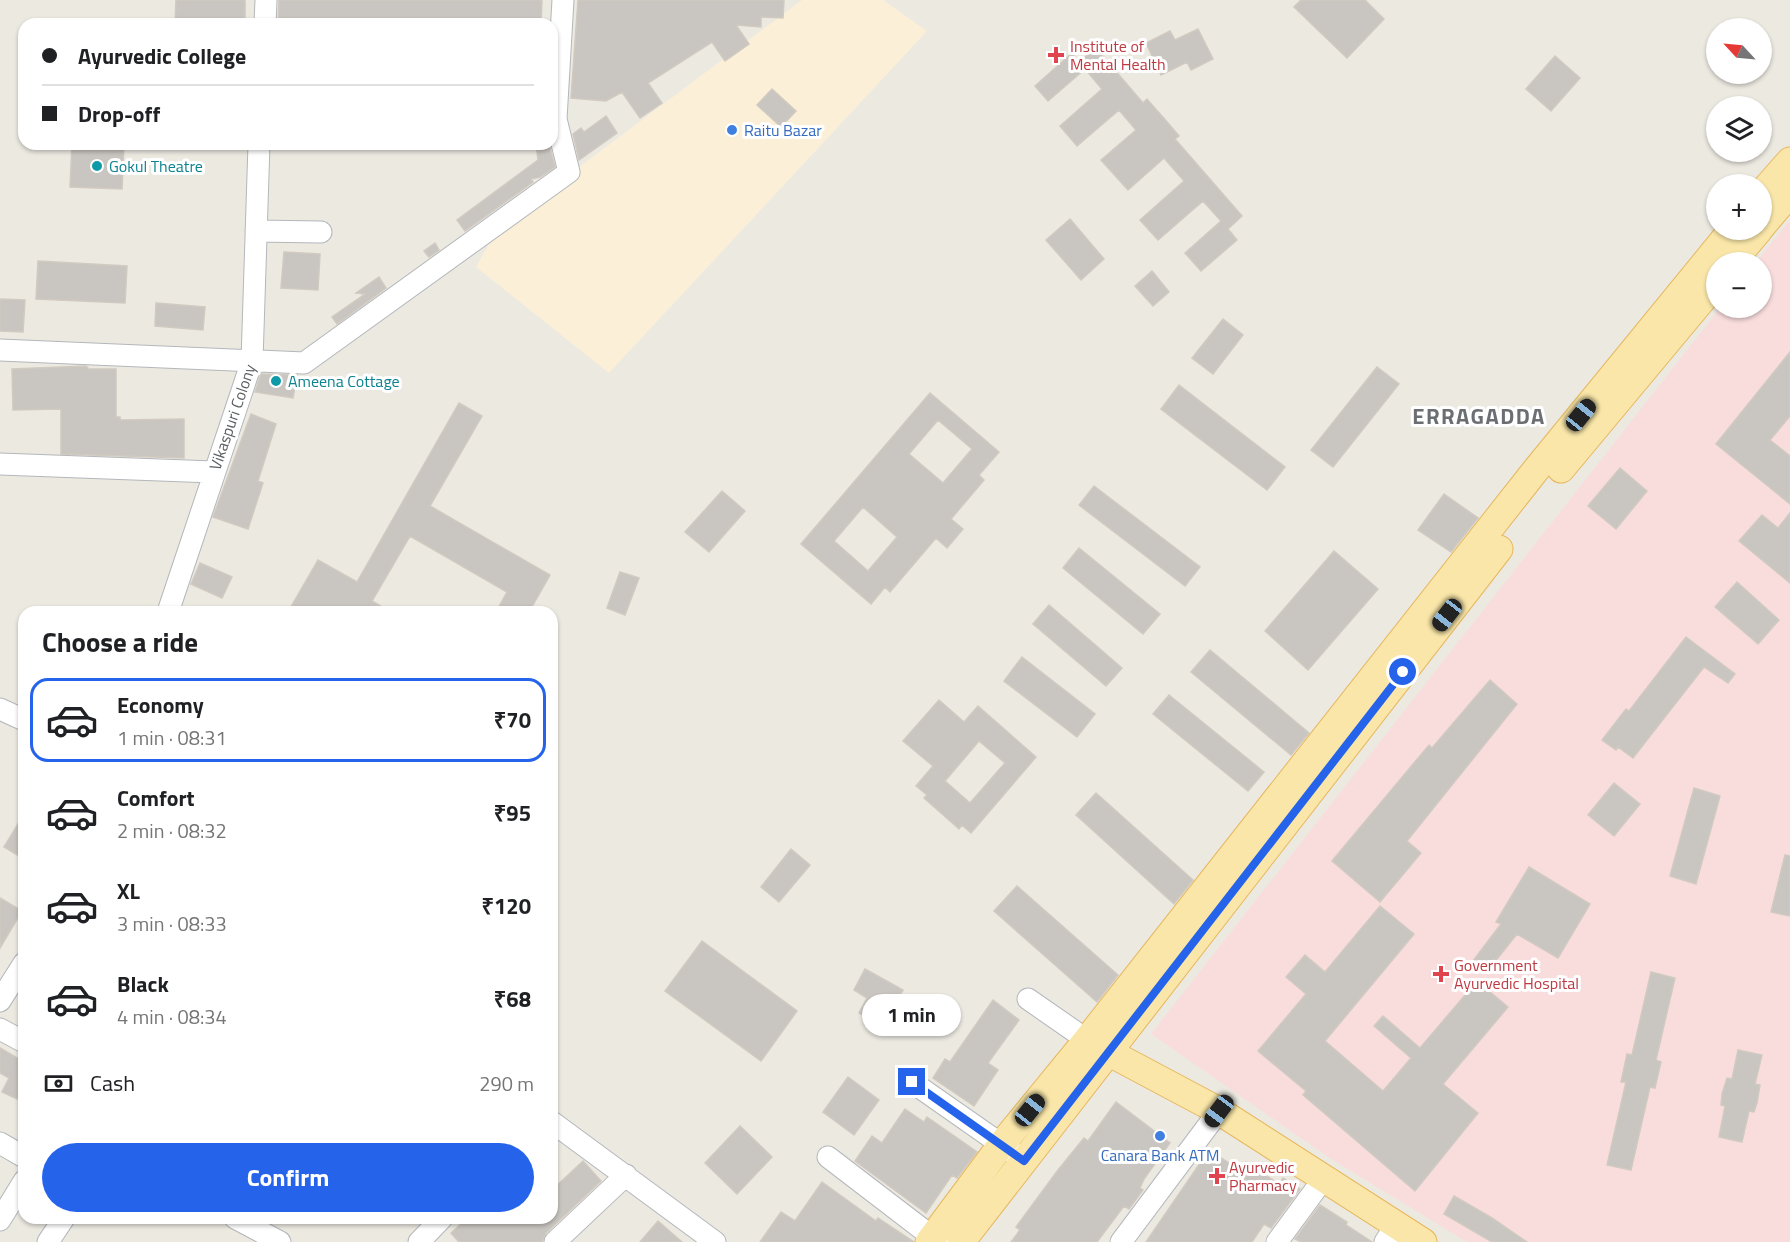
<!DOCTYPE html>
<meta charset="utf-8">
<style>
body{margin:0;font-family:"Titillium Web",sans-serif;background:#f6f6f6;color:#202124;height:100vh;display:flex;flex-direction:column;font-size:22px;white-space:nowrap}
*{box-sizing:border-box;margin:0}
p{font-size:20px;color:#757577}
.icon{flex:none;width:33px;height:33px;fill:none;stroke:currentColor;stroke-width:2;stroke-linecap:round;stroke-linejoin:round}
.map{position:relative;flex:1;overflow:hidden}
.drawer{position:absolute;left:18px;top:606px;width:540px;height:618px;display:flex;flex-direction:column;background:#fff;border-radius:18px;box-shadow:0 2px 4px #0004}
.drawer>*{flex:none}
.banner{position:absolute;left:18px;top:18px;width:540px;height:132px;border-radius:18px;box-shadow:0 2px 4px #0004;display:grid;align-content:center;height:132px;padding:0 24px;background:#fff}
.needle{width:39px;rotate:296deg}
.tools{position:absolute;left:1706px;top:18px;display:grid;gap:12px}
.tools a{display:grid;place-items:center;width:66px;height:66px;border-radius:50%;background:#fff;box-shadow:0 2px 4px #0004;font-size:30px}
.end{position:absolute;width:27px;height:27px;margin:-14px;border:8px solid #2563eb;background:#fff;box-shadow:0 0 0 3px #fff}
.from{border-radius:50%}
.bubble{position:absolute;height:42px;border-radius:21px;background:#fff;box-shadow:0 2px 4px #0004;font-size:20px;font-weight:700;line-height:42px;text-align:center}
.car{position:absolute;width:18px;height:36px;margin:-18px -9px;border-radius:8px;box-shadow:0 0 4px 2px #0007;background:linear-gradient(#222 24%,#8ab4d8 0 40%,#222 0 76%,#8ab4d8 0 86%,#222 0)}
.banner b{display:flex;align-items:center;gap:21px;height:57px;font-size:22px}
.banner b+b{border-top:2px solid #e0e0e0}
.banner i{width:15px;height:15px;background:#202124}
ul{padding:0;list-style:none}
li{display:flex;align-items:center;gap:18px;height:84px;margin:0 12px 9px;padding:0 12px;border:3px solid transparent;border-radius:18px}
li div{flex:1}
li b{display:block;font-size:22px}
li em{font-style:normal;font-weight:700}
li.active{border-color:#2563eb}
li>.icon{width:54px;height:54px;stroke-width:1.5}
h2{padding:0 24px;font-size:27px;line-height:72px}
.pay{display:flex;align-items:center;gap:15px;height:66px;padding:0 24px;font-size:22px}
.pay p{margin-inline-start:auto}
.action{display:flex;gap:12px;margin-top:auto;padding:12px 24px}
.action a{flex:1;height:69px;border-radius:36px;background:#2563eb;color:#fff;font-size:24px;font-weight:700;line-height:69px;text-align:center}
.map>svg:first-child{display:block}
.commercial{fill:#fbf0d7}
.medical{fill:#f9dddd}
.building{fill:#c9c5c0;stroke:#d0cac0;stroke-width:1.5;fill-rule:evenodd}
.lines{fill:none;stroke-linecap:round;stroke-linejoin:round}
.minor-casing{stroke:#b4b7bb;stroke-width:23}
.major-casing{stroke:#e7b75e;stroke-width:29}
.minor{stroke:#fff;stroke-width:21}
.major{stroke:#f9e6a8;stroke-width:27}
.route{stroke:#2563eb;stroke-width:8}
.health-dot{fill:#e0444e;stroke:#fff;stroke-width:2}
.shop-dot{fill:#3f7fe0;stroke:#fff;stroke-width:2}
.culture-dot{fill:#0f9aa8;stroke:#fff;stroke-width:2}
.labels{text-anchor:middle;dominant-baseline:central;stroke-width:6;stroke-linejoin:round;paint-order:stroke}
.health-label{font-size:16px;fill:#be3a42;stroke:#fff;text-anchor:start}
.shop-label{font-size:16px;fill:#366cbe;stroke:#fff;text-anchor:start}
.culture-label{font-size:16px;fill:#0d838f;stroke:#fff;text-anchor:start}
.street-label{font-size:16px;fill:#5a5e61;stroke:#fff}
.district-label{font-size:22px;font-weight:bold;letter-spacing:1.5px;fill:#6b6f73;stroke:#fff}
</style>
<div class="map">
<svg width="1790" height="1242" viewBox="0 0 1790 1242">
<rect width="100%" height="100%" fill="#ece9e1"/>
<!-- commercial -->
<path class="commercial" d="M802,0H883L927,31L609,373L476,267L498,228Z"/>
<!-- medical -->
<path class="medical" d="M1790,220V1242H1467L1331,1159L1151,1034L1720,308H1761V262H1756Z"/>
<!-- building -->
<path class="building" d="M176,0H245V24H175Z
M279,0H542L541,24H278Z
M578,0H784L783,18L761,17V27L736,25L749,44L725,61L712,42L648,83L662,103L640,118L622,92L606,101L571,98Z
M1301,0H1365L1384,19L1347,58L1294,7Z
M1198,29L1213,59L1191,70L1187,62L1161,75L1146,43L1170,31L1175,40Z
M1096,48L1143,103L1147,99L1168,123L1179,136L1175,139L1242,216L1228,229L1237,240L1201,271L1185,253L1221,221L1203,201L1158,240L1140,220L1184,181L1164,158L1128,190L1101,160L1136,130L1119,110L1077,146L1060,126L1102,89L1085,69L1048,101L1035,86L1072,53L1079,62Z
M1555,56L1580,78L1551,111L1526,89Z
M772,89L796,111L781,127L757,105Z
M606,116L617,133L579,160L573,134L581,128L584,132Z
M72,144H124L122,189L70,187Z
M536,144H549L555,167L540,177L531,179L533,182L465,231L457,220L538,160Z
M1070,219L1104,259L1081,280L1046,240Z
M435,243L439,250L429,257L424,251Z
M284,252L320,254L318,290L281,288Z
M38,261L127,266L125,303L36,299Z
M1152,271L1169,292L1153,306L1135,286Z
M379,277L386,288L337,324L332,317L365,294L356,293Z
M0,299L25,300L23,332L0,331Z
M156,303L205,307L203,330L155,326Z
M1223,319L1243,335L1213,374L1192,358Z
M1790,352V416L1770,440L1790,456V504L1716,444Z
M86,366L89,369H116V417H120V420L184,419V458L61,454V409L13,410L12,369Z
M1377,367L1399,384L1333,467L1311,450Z
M261,374L297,375L293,398L255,392Z
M1179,385L1285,467L1267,490L1161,409Z
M930,393L999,452L979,475L984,480L951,519L963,529L947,548L936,538L890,592L885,587L871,604L801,544ZM938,420L972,449L943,483L909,454ZM863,507L897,537L868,571L834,541Z
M459,403L482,416L430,506L550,575L529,612H496L507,592L410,536L372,601L391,612H288L318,560L357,582Z
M251,414L276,424L258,481L263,483L248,529L213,517Z
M1620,468L1647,491L1616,529L1588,506Z
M1094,486L1200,567L1185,586L1079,505Z
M722,491L745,511L709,552L685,532Z
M1444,494L1478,518L1451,552L1418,530Z
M1790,513V583L1739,541L1762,515L1778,528Z
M1079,548L1160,614L1143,634L1063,568Z
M1334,551L1378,589L1308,670L1265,631Z
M200,563L232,577L222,598L191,584Z
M620,572L639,578L625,615L607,608Z
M1737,582L1779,620L1758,644L1715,607Z
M1049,605L1122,668L1106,686L1033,624Z
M1686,637L1735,674L1728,683L1704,667L1633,758L1618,747L1616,750L1602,740L1626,709L1629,711Z
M1210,650L1309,733L1291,755L1191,672Z
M1022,657L1095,714L1077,737L1004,681Z
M1490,680L1517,704L1407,841L1421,853L1380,902L1332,861L1429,745L1432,748Z
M1169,695L1264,772L1248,791L1153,714Z
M939,700L964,722L978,706L1036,757L971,833L962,825L959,829L924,798L927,795L916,786L933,766L903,741ZM979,741L1005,763L970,803L945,781Z
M1614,783L1640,804L1614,836L1588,815Z
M1694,788L1720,796L1696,884L1670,876Z
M1096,793L1193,880L1174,904L1076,815Z
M24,814V859L4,847Z
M791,849L810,865L779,902L761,887Z
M1785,855L1790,856V916L1771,912Z
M1529,867L1590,904L1558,958L1517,934L1486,973L1472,962L1501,924L1496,922Z
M1017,886L1118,975L1097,1002L994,911Z
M0,898L22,911L0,948Z
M1380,906L1414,934L1325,1041L1383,1091L1411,1058L1374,1026L1383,1016L1420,1048L1477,981L1508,1007L1443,1084L1478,1113L1415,1191L1303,1095L1306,1091L1258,1051L1306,994L1286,977L1305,955L1325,972Z
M702,941L797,1011L761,1061L665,991Z
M865,969L903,990L883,1026L859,1013L867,998L854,990Z
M1651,972L1675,978L1656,1060L1661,1062L1655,1088L1650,1087L1631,1170L1607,1165L1626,1082H1621L1627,1054L1632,1055Z
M993,1000L1019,1020L988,1063L998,1070L974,1106L933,1078L945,1059L950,1062Z
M0,1048L24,1062V1084L17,1099L2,1092L9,1078L0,1073Z
M1738,1050L1762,1055L1755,1084L1760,1085L1757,1103L1754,1112L1749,1111L1742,1142L1719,1137L1725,1106L1721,1105L1722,1094L1727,1078L1732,1079Z
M848,1077L879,1100L854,1135L823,1112Z
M1116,1102L1170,1143L1144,1179L1140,1188L1143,1190L1129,1209L1124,1206L1097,1242H1011L1020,1230L1016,1227L1058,1170L1084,1138L1088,1141Z
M905,1109L924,1122L927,1117L977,1152L957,1178L952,1175L926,1213L855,1161L872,1136L882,1143Z
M740,1126L772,1157L737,1194L705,1163Z
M1209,1150L1241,1171L1246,1162L1279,1184L1283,1178L1300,1189L1271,1228L1264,1224L1252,1242H1146Z
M583,1161L601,1181L546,1233L542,1242H459L451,1233L467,1218H552V1190Z
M822,1182L876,1221L878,1218L914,1242H760L781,1212L795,1221Z
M1454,1196L1492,1218L1527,1242H1492L1444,1214Z
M1320,1205L1347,1222L1346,1225L1372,1242H1301L1295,1239Z
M658,1221L682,1242H640Z"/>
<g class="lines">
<!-- minor casing -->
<g class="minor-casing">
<path id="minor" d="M265,24L266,0
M552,121L556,119L563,0
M256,231L321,232
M0,350L304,363L569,172L556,119
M0,464L213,472
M168,612L252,361L259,144
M0,709L24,720
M1028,999L1087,1040
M0,1001L24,963
M0,1029L24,1042
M912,1082L1025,1161
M552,1122L715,1242
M0,1143L24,1157
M828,1157L939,1242
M235,1218L280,1242
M0,1220L24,1181
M48,1242L64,1218
M419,1242L442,1218
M555,1242L626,1175
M1121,1242L1219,1111
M1277,1242L1324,1178
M1385,1242L1396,1225"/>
</g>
<!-- major casing -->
<g class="major-casing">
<path id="major" d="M1761,194L1790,161
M1761,227L1790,193
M1732,262L1759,230
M1561,469L1716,283
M1095,1045L1219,1111L1423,1242
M929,1242L1002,1144L1087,1040L1535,471L1732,230
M961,1242L1499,549"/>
</g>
<!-- minor -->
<use href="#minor" class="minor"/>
<!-- major -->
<use href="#major" class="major"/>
</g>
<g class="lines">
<!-- route -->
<path class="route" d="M912,1082L1024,1161L1403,672"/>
</g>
<!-- markers -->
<g class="health-dot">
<path d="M1053 46h6v6h6v6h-6v6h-6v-6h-6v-6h6z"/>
<path d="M1438 965h6v6h6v6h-6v6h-6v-6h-6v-6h6z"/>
<path d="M1214 1167h6v6h6v6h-6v6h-6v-6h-6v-6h6z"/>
</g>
<g class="shop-dot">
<circle cx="732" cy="130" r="6"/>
<circle cx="1160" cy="1136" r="6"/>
</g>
<g class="culture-dot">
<circle cx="97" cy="166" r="6"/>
<circle cx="276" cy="381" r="6"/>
</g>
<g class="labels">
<!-- health labels -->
<g class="health-label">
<text x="1070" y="46">Institute of<tspan x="1070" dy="18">Mental Health</tspan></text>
<text x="1454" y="965">Government<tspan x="1454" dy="18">Ayurvedic Hospital</tspan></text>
<text x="1229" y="1167">Ayurvedic<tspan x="1229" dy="18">Pharmacy</tspan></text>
</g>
<!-- shop labels -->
<g class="shop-label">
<text x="744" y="130">Raitu Bazar</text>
<text x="1160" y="1155" text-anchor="middle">Canara Bank ATM</text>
</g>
<!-- culture labels -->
<g class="culture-label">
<text x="109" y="166">Gokul Theatre</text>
<text x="288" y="381">Ameena Cottage</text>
</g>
<!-- street labels -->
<g class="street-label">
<text transform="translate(232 417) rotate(-71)">Vikaspuri Colony</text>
</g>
<!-- district labels -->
<g class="district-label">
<text x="1479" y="416">ERRAGADDA</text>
</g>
</g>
</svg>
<div class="tools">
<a><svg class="needle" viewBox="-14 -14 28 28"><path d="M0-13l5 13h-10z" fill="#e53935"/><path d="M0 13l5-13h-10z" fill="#757577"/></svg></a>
<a><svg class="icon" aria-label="layers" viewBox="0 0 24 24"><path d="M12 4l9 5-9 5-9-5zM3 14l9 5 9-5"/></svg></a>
<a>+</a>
<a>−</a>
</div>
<i class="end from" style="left:1403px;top:672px"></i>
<i class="end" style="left:912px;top:1082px"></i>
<div class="bubble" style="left:862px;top:994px;width:99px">1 min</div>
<i class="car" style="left:1581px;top:415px;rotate:39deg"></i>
<i class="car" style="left:1447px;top:615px;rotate:218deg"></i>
<i class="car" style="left:1030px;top:1110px;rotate:39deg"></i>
<i class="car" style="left:1219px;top:1111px;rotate:217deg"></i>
<div class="banner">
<b><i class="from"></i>Ayurvedic College</b>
<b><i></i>Drop-off</b>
</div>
<section class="drawer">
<h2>Choose a ride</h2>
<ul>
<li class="active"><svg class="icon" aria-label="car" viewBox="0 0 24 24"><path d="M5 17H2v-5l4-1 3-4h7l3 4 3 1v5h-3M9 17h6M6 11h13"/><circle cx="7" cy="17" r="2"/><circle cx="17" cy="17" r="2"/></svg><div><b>Economy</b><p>1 min · 08:31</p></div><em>₹70</em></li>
<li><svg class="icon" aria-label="car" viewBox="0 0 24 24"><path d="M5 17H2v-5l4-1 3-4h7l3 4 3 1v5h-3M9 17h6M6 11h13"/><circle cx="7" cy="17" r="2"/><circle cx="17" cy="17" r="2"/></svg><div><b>Comfort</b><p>2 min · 08:32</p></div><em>₹95</em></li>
<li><svg class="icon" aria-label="car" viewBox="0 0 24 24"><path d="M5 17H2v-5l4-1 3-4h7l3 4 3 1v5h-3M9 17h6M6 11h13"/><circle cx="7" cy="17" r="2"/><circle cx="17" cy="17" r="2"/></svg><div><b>XL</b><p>3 min · 08:33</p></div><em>₹120</em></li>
<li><svg class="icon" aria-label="car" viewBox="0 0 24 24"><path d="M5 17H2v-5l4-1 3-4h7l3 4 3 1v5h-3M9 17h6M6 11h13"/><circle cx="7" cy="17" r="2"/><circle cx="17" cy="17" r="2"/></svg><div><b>Black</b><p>4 min · 08:34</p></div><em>₹68</em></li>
</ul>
<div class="pay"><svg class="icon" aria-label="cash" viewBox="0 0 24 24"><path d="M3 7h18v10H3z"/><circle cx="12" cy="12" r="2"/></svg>Cash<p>290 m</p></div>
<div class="action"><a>Confirm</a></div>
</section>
</div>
